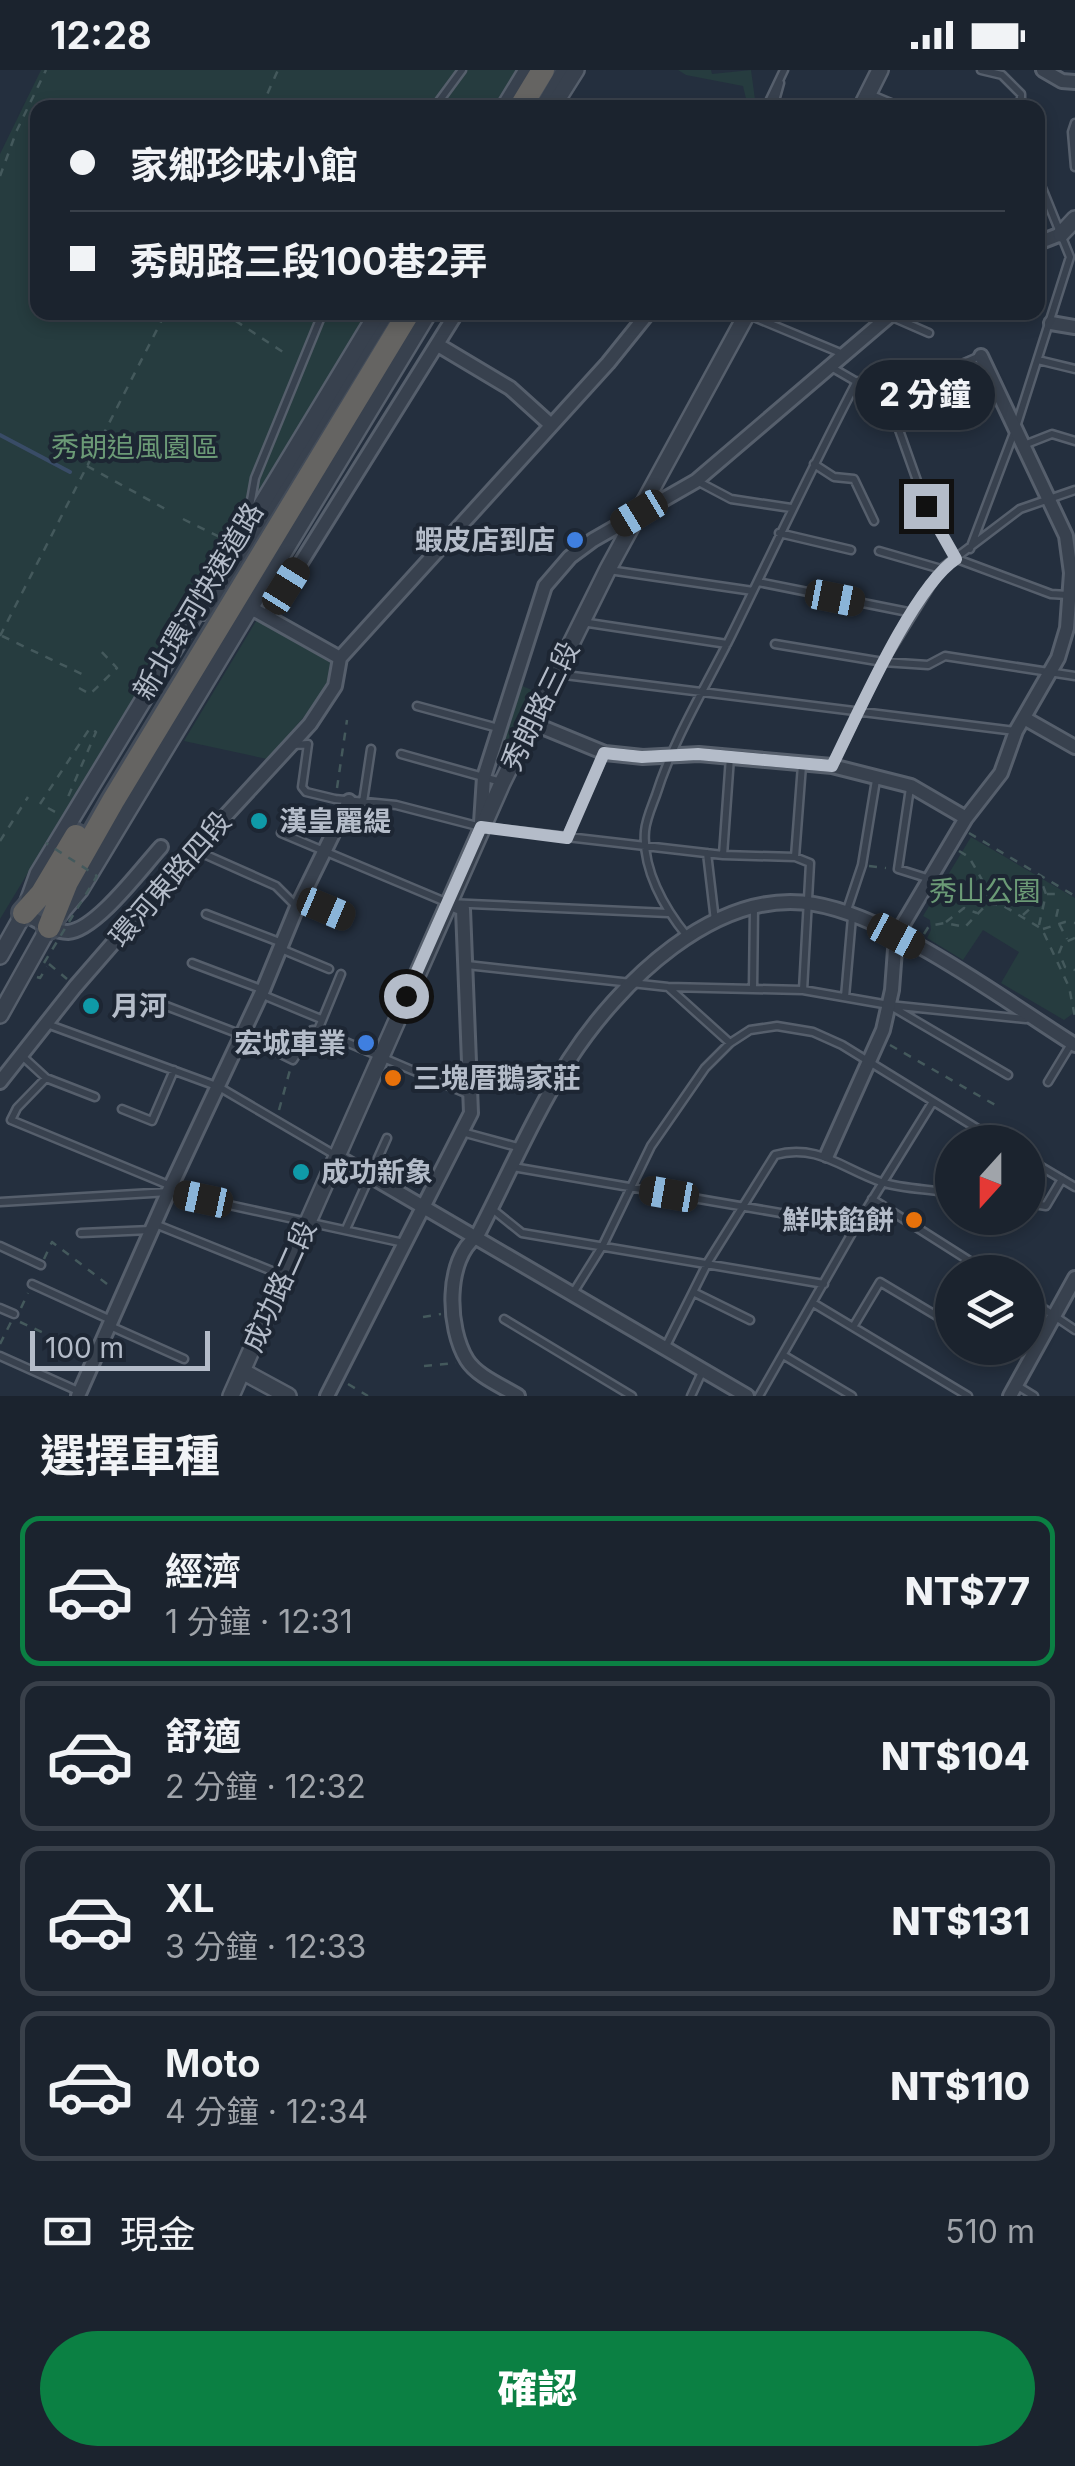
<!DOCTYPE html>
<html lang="zh-TW">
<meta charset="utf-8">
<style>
body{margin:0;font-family:Inter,"Noto Sans TC",sans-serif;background:#282f3a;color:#f1f3f6;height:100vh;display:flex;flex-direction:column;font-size:38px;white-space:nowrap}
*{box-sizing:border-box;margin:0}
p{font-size:32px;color:#a0a4aa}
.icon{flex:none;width:55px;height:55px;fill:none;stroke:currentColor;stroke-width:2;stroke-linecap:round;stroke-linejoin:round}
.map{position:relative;height:1326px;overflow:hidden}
.panel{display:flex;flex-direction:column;background:#1b232e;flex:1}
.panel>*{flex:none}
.hud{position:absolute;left:30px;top:30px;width:1015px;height:220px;border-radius:20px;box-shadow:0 5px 15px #0003,0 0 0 2px #39404a;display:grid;align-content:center;height:220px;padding:0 40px;background:#1b232e}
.needle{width:65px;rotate:201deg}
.tools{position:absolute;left:935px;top:1055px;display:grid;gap:20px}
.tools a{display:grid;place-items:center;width:110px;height:110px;border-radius:50%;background:#1b232e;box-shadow:0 5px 15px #0003,0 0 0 2px #39404a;font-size:50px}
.scale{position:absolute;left:30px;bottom:25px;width:180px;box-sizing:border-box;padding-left:10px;border:5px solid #b4bcc9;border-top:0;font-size:28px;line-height:35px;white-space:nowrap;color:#b4bcc9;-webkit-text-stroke:8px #1d2633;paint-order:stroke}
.end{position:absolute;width:45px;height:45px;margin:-22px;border:12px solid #b4bcc9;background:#111;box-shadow:0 0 0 5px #111}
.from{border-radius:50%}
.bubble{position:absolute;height:70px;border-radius:35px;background:#1b232e;box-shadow:0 5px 15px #0003,0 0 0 2px #39404a;font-size:32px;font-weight:800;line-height:70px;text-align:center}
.car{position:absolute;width:30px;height:60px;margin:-30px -15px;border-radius:12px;box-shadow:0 0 8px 2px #0007;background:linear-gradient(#222 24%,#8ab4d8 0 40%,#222 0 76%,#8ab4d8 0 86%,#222 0)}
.hud b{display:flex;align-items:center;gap:35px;height:95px;font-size:38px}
.hud b+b{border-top:2px solid #39404a}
.hud i{width:25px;height:25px;background:#f1f3f6}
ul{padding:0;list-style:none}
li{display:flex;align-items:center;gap:30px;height:150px;margin:0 20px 15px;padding:0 20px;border:5px solid #39404a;border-radius:20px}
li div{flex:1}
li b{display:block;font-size:38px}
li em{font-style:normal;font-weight:800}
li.selected{border-color:#0b8043}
li>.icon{width:90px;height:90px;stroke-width:1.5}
h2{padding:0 40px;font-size:45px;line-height:120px}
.pay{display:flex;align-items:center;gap:25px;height:110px;padding:0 40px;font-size:38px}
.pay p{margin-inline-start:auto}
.action{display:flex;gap:20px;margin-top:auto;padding:20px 40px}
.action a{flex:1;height:115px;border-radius:60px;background:#0b8043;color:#fff;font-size:40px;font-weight:800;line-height:115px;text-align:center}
.status{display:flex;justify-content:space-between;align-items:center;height:70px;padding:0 50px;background:#1b232e;direction:ltr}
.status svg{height:28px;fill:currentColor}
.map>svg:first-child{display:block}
.green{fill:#263c3f}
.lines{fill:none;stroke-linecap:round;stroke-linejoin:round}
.stream{stroke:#394c67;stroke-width:4}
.service-casing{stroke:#565f6c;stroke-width:11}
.minor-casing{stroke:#565f6c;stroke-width:18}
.tertiary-casing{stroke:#565f6c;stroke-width:20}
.trunk-casing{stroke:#434c59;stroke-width:28}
.path{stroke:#44595c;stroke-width:2.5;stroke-dasharray:8 8;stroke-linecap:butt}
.service{stroke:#38414e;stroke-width:6}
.minor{stroke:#38414e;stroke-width:12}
.tertiary{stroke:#38414e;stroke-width:15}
.trunk{stroke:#656462;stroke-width:22}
.path-bridge{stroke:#44595c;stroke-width:2.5;stroke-dasharray:8 8;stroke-linecap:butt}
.route{stroke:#b4bcc9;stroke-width:12}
.shop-dot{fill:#3f7fe0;stroke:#1d2633;stroke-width:4}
.culture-dot{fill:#0f9aa8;stroke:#1d2633;stroke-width:4}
.food-dot{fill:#e8710a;stroke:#1d2633;stroke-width:4}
.labels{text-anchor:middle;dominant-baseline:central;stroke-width:8;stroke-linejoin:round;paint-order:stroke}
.park-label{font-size:28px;fill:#6b9a76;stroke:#1d2633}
.poi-label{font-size:28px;font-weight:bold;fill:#b4bcc9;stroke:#1d2633;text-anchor:start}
.street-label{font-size:28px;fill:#b4bcc9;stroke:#1d2633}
</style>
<div class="status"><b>12:28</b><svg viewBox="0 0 49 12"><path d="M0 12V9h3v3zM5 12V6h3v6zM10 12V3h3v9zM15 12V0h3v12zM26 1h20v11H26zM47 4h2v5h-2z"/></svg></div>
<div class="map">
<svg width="1075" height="1326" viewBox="0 0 1075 1326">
<rect width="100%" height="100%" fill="#242f3e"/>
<!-- green -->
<path class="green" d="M41,0H521L498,37L38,38V242L372,243L234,469L227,473L0,849V84Z
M678,0H711L712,4L751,0L756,37H748L743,16L686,5Z
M258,548L333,594L325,623L267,689L184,671Z
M520,615L534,621L501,691L496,694Z
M971,767L1075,828V942L1064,950L1001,913L1019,882L983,860L963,890L927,868L931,860L930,850L923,846Z"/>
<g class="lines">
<!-- stream -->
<path class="stream" d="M0,365L70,402"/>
<!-- service casing -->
<g class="service-casing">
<path id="service" d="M981,0L1002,5L1021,24V38
M872,25L903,38
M434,38L462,0
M766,38L784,0
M773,38L780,13
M1075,53L1072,62L1075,97
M749,245L843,284
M890,246L929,263
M1038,290L1075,299
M831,297L881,326L893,343L926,436L957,489L1051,524L1068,525
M1024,375L1052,364L1075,371
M814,394L834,407L854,409L874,451
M697,411L731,429L791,438
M248,447L255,408L323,242
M779,463L851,480
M970,479L1015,360L1070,187L1038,108
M879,481L941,499
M609,500L753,521
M758,512L913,543
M582,552L727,574
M775,574L883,592L928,595L945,586L1075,606
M557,604L1015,661
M417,636L498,658
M294,675L308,674L302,717L306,722L335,729L396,735L481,757L723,785L795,787L810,793L803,920
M401,684L501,712
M832,696L883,592L941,499L1020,439L1075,420
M910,718L898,799L930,809
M363,732L371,679
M281,763L448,833L668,843
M567,767L604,684
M195,780L276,816L296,836
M707,783L715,851
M723,785L730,687
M795,787L802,695
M303,830L348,848
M846,843L862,795L876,710
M206,844L282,873
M687,866C664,838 642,799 645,761C646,749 652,736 656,725C673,671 702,623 728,572C771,485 812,397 857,311L940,335L941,303L980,286
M281,879L329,899
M192,893L261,919
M467,895L668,917L803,920L889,935L1026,949
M341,904L318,960L470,1025
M669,918L730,973
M753,918L754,837
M263,925L321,949
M845,927L852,847
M161,934L242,965L293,990L312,960H318
M894,938L1008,1005
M47,954L219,1017L335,1085
M21,985L46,1008L95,1027
M46,1008L17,1038L11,1050L171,1116
M1048,1012L1071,974
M122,1039L152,1051L174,1000
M462,1062L521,1078
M1028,1089L1075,1117
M513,1097L856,1156
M872,1129L987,1202
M0,1132L169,1122L404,1173
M1028,1133L1046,1136L1062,1109
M491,1138L522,1163L824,1214
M155,1154L282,1205
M346,1159L387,1068
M81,1163L151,1160
M0,1176L41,1195
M32,1214L113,1251
M693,1222L750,1250
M573,1223L603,1175L651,1076L705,998L730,973L750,960L777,956L813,962L842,975L999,1072
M1028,1228L1075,1260
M813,1233L968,1326
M0,1238L14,1244
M504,1249L632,1326
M110,1256L184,1289
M853,1257L880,1212L952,1255
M666,1276L708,1192L775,1085C817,1073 843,1099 881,1112C902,1119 930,1119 952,1123
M783,1285L852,1326
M0,1286L78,1321
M1016,1315L1034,1326
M691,1326L703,1300
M759,1326L856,1156L932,1033"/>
</g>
<!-- minor casing -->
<g class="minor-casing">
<path id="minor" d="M1043,0L1062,11L1075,12
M541,38L563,0
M1038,173L1061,164
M1051,253L1075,257
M438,275L510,318L551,355
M242,533L340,588
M204,543L388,242
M267,547L457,242
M340,588L608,293L649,242
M1024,648L1075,677
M532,653L605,683L643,687L699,684L832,696L911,716L966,748
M481,753L484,707L545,516L570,487L593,470L696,411L894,242
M26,839L24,843C36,850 53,862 68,862C96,860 141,799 161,777
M0,1012L75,917L194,780L310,654L335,616L340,588
M827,1085L883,960L892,920L896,866L966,748L1001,703L1016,661L1058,588L1067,558L1071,503L1066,466L981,286
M336,1086L747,1326
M78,1326L171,1116L263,920L297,837L349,731
M327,1326L471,1043L463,839L448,833
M518,1326C502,1316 477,1306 467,1290C447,1258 445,1189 477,1166C507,1108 534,1045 569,990C618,914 715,817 814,834C893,847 1005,931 1075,975
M1010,1326L1075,1208"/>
</g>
<!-- tertiary casing -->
<g class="tertiary-casing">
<path id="tertiary" d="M504,38L527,0
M552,38L576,0
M861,38L880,0
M1061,164L1075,149
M0,886L24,843L38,804L378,242
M0,945L49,857L80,820L429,242
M242,1301L288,1326
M231,1326L502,713L608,499L748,242"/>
</g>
<!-- trunk casing -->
<g class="trunk-casing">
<path id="trunk" d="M520,38L543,0
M24,843L42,823L76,766
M49,857L67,812L113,731L409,242"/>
</g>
<!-- path -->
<path class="path" d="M261,38L278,0
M0,106L17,60L46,0
M222,242L286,284
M87,396L169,441
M183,449L224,469
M0,566L166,242
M2,566L86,606
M79,618L90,624L117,598L99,579
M337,718L347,650
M40,734L90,658L96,662L68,727
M48,738L57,743
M969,763L1075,826
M0,771L28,727
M959,781L969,787L994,831
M869,796L886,798
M1018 825a9 9 0 1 1 18 0a9 9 0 1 1-18 0Z
M1005,835L1023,806
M1058,839L1056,848L1067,869
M1023,845L1046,824H1055L1059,819
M946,852L964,838L977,843
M1039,855L1046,824L1043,816L1045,810
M1043,859L1065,852L1075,853
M924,864L929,856L945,853L965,857L987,834L1002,835L1042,859L1069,917L1075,947
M1075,868L1063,873L1059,883L1065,897L1075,900
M49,894L67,909
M37,907L40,908L47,897
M890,975L997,1036
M279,1040L290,1000
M44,1189L52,1172L111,1217
M21,1238L28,1223
M423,1247L441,1244
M20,1252L85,1282
M0,1274L11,1252
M424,1296L456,1293
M348,1314L368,1326"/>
<!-- service -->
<use href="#service" class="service"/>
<!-- minor -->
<use href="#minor" class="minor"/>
<!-- tertiary -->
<use href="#tertiary" class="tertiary"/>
<!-- trunk -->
<use href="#trunk" class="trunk"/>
<!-- path-bridge -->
<path class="path-bridge" d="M44,893L97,806L46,773"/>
</g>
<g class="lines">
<!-- route -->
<path class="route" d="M406,926L481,757L567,768L604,683L642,687L698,684L832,696C857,646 913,517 956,489L926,436"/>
</g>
<!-- markers -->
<g class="shop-dot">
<circle cx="575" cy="470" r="10"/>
<circle cx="366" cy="973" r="10"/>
</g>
<g class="culture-dot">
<circle cx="259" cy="751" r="10"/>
<circle cx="91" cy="936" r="10"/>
<circle cx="301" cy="1102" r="10"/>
</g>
<g class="food-dot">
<circle cx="393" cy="1008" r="10"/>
<circle cx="914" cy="1150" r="10"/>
</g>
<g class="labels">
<!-- park labels -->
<g class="park-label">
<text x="135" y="377">秀朗追風園區</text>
<text x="985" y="821">秀山公園</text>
</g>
<!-- poi labels -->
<g class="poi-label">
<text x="555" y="470" text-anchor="end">蝦皮店到店</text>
<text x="279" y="751">漢皇麗緹</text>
<text x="111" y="936">月河</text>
<text x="346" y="973" text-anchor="end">宏城車業</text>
<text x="413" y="1008">三塊厝鵝家莊</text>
<text x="321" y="1102">成功新象</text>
<text x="894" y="1150" text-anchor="end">鮮味餡餅</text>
</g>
<!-- street labels -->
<g class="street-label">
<text transform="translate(198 531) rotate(-59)">新北環河快速道路</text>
<text transform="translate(540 636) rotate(-64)">秀朗路三段</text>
<text transform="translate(170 809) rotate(-49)">環河東路四段</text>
<text transform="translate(279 1216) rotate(-66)">成功路二段</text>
</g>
</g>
</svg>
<div class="tools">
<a><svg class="needle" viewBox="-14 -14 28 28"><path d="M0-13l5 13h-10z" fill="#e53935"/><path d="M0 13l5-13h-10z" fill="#a0a4aa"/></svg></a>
<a><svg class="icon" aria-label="layers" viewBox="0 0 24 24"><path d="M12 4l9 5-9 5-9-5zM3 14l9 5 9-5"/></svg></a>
</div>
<div class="scale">100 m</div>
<i class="end from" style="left:406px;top:926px"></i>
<i class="end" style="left:926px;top:436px"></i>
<div class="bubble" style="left:855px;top:290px;width:140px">2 分鐘</div>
<i class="car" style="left:639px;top:443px;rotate:239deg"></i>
<i class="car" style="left:286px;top:516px;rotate:32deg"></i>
<i class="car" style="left:835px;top:528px;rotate:101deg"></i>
<i class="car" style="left:326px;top:839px;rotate:113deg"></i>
<i class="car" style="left:896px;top:866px;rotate:118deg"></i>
<i class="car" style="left:669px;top:1124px;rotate:280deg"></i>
<i class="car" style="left:203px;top:1129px;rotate:282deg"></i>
<div class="hud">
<b><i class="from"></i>家鄉珍味小館</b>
<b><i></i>秀朗路三段100巷2弄</b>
</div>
</div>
<section class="panel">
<h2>選擇車種</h2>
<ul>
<li class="selected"><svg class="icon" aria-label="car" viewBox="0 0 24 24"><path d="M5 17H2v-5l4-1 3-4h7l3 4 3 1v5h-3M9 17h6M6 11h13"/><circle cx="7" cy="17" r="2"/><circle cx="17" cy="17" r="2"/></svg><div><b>經濟</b><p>1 分鐘 · 12:31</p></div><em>NT$77</em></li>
<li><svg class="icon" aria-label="car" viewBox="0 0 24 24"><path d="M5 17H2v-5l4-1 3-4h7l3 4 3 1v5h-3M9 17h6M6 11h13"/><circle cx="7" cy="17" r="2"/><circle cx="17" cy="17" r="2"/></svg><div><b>舒適</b><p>2 分鐘 · 12:32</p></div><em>NT$104</em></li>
<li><svg class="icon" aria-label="car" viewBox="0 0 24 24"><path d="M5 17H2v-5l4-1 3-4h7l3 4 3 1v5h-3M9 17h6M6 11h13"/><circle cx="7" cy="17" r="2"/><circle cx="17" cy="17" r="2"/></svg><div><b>XL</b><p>3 分鐘 · 12:33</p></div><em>NT$131</em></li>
<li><svg class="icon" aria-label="car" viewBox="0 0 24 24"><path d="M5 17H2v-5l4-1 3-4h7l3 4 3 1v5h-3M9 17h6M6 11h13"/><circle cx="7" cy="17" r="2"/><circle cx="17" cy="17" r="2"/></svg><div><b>Moto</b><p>4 分鐘 · 12:34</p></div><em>NT$110</em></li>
</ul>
<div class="pay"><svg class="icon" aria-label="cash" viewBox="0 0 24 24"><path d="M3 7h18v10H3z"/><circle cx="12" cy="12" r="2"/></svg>現金<p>510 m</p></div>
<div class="action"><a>確認</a></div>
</section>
